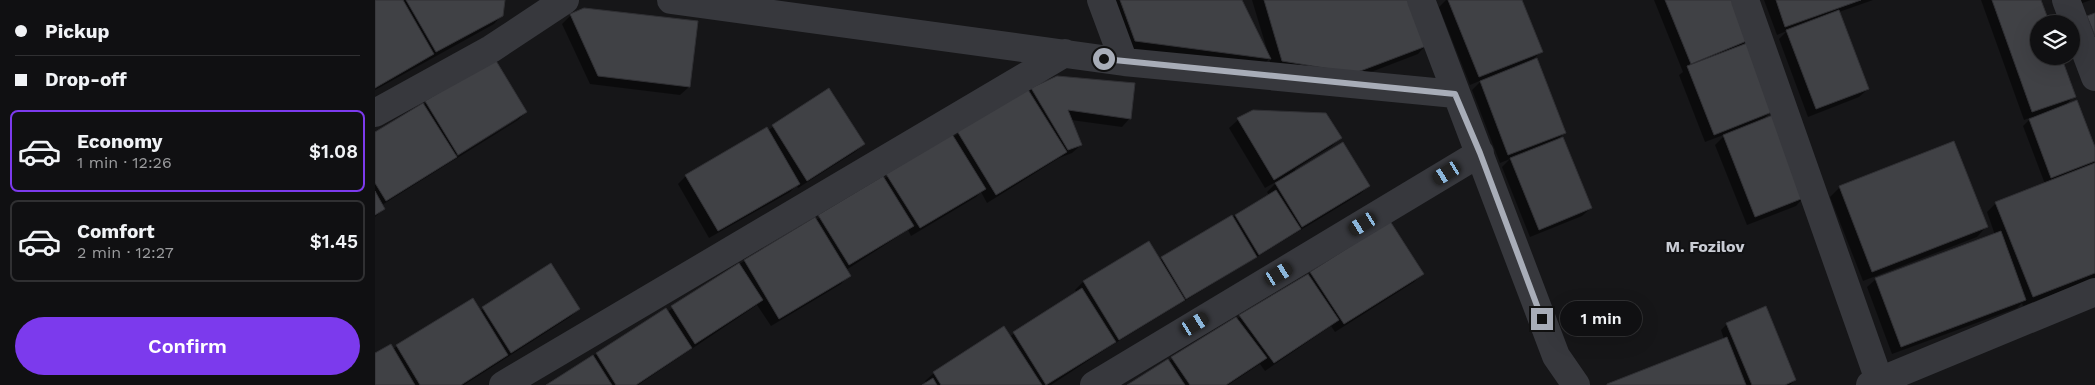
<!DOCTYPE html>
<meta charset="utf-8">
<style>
body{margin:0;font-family:"Work Sans",sans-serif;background:#1e1e20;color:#f1f3f6;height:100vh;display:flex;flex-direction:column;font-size:19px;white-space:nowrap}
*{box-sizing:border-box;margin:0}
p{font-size:16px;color:#9c9d9f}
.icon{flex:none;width:28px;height:28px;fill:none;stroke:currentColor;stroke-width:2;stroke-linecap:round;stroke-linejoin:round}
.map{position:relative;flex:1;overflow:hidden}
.side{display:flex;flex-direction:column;background:#101012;width:375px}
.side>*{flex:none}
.banner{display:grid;align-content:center;height:110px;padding:0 15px;background:#101012}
.fabs{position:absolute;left:1655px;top:15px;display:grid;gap:10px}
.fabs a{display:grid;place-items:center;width:50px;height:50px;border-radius:50%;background:#101012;box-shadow:0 5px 20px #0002,0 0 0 1px #303032;font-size:25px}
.end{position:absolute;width:22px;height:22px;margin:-11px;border:6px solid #a8adb8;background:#111;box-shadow:0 0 0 2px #111}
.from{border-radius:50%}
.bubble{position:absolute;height:35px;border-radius:18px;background:#101012;box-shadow:0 5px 20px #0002,0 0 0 1px #303032;font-size:16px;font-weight:600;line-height:35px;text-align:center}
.car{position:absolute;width:15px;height:30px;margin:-15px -8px;border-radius:6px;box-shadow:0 0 4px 1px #0007;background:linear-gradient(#222 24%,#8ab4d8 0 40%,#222 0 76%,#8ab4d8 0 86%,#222 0)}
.banner b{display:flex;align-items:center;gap:18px;height:48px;font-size:19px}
.banner b+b{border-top:1px solid #303032}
.banner i{width:12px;height:12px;background:#f1f3f6}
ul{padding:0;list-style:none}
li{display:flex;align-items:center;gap:15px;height:82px;margin:0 10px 8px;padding:0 5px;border:2px solid #303032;border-radius:8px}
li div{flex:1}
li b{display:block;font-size:19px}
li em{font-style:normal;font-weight:600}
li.active{border-color:#7c3aed}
li>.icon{width:45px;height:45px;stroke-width:1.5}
.primary-button{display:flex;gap:10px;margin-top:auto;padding:10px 15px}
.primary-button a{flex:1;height:58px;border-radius:30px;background:#7c3aed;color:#fff;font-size:20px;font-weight:600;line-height:58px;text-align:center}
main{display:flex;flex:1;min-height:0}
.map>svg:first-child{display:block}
.shadow{fill:#0007;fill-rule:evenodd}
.building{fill:#404145;stroke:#303034}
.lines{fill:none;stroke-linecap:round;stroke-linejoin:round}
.street{stroke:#37383d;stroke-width:28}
.route{stroke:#a8adb8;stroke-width:6}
.labels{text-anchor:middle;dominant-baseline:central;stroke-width:4;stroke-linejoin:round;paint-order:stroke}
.quarter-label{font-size:16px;font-weight:bold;fill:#c9ccd4;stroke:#111113}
</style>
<main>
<section class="side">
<div class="banner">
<b><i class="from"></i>Pickup</b>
<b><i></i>Drop-off</b>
</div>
<ul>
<li class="active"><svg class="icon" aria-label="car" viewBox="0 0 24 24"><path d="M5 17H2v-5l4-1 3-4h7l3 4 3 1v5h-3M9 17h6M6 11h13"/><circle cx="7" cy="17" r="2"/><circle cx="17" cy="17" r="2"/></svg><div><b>Economy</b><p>1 min · 12:26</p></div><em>$1.08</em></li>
<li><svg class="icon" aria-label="car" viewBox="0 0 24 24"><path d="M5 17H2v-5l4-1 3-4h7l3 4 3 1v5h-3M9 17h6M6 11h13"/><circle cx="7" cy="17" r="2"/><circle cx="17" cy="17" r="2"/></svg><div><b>Comfort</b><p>2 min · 12:27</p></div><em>$1.45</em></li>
</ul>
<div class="primary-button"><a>Confirm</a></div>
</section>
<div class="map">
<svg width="1720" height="385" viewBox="0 0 1720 385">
<rect width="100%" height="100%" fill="#161618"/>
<!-- shadow -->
<path class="shadow" d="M0,0H129L127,15L119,24L0,90Z
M732,0H865L893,53L877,0H1035L1052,44L1043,54L970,82L898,70L894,59L885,68L751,50Z
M1071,0H1145L1166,52L1155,62L1189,133L1182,140L1216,208L1207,216L1155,237L1127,167L1135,159L1125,163L1097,90L1107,80L1095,85L1064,7Z
M1279,0H1358L1373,40L1366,46L1396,112L1386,121L1429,197L1421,206L1372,225L1340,145L1351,134L1330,142L1304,75L1308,72Z
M1389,0H1498L1464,12L1493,89L1484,97L1433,117L1404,39L1412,31L1402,35Z
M1606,0H1665L1664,56L1699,96L1690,106L1720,150V162L1716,166L1720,165V278L1648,306L1647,303L1642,308L1517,354L1492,287L1501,279L1620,235L1612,212L1621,203L1670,184L1648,126L1657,117L1649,120Z
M1697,0H1716L1699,6Z
M196,15L314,87L305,95L215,84L187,24Z
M120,61L151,112L143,120L7,205L9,208L0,217V134ZM143,116V119L78,159L77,157Z
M682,78L755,118L747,127L696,120L706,145L697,153L684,158L612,203L606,192L601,197L536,236L533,230L471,270L474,275L466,284L396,326L382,305L263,385H173L290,310L292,312L369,261L440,219L441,220L657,89Z
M454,90L489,144L480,152L423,188L422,185L415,192L334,238L303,184L311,176L392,131Z
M878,111L965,138L957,146L920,169L921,171L994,186L985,194L734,347L676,385H550L552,384L550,381L559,373L634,337L702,293L700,290L708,282L773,243L784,261L894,195L892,192L904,180L890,188L854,128L863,120Z
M1465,187L1611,227L1602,237L1488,281L1455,197Z
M175,265L204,309L195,317L89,385H0V355L18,349L97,299L105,311Z
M936,273L1047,274L1039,282L960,332L956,326L890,371L885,364L853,385H755Z
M1352,324L1420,380L1415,385H1234L1349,339L1346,330Z"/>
<!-- building -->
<path class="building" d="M0,0H28L59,54L0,88Z
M31,0H130L128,16L61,52Z
M745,0H867L896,59L760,41Z
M889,0H1037L1054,45L980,73L907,61Z
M1073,0H1147L1168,52L1104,77Z
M1290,0H1359L1374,40L1316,64Z
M1401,0H1486L1410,27Z
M1617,0H1666L1675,24H1664V56H1686L1701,97L1657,112Z
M209,8L323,21L315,87L223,76L195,14Z
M1464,10L1494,89L1441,109L1411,30Z
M1720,13V36L1712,16Z
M1375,42L1397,112L1339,135L1312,66Z
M1162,58L1191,133L1133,155L1105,81Z
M120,59L152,112L83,155L50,101Z
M682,76L760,83L756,119L693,110L707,145L693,150L656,88Z
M454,88L490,144L432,181L397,125Z
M652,88L692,152L621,195L582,131Z
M1702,100L1720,147V161L1676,178L1654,119Z
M48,103L82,157L11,201L0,183V132Z
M878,110L951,113L967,138L899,180L862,118Z
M1398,115L1431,197L1380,217L1348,135Z
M392,127L425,184L343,231L310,175Z
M577,134L611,189L545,228L511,174Z
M1188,137L1217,208L1164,230L1135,158Z
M1579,141L1613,227L1497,272L1464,186Z
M968,142L995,186L927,227L900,183Z
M1720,163V273L1658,297L1620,202Z
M508,176L539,226L474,265L443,215Z
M901,190L926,229L884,255L860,215Z
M0,191L10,209L0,215Z
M857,215L882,257L811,299L786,257Z
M440,217L476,276L404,319L369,260Z
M1015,221L1049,274L969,324L935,272Z
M1626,231L1651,300L1526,347L1500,278Z
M774,241L810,300L744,340L708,281Z
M176,263L205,309L136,353L107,307Z
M364,263L388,300L320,344L296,306Z
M933,274L964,320L899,363L864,315Z
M707,288L741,342L671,385L638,332Z
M98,298L133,355L86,385H45L21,345Z
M1391,306L1421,380L1410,385H1377L1351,323Z
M291,308L317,348L261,385H241L221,353Z
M861,317L892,358L851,385H815L796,357Z
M629,326L667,385H566L558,372Z
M1352,337L1371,385H1232V384Z
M16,344L40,385H0V353Z
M218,355L237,385H171Z
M793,359L810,385H752Z
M558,378L562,385H547Z"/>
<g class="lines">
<!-- street -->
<path class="street" d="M296,0L749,62L1080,94
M726,0L749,62
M1046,0L1181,356L1201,385
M1370,0L1504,380
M1691,0L1720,77
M0,113L116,49L190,0
M128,385L690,53
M719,385L1105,153
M1495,385L1720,292"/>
</g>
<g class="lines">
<!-- route -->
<path class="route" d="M729,59L1080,94L1105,153L1167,319"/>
</g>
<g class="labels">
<!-- quarter labels -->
<g class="quarter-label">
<text x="1330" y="246">M. Fozilov</text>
</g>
</g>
</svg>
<div class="fabs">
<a><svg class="icon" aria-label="layers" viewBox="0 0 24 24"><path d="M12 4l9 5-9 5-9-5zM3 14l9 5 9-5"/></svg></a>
</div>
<i class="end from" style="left:729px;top:59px"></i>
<i class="end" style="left:1167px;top:319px"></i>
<div class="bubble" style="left:1185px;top:301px;width:82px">1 min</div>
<i class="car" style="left:1072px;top:173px;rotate:239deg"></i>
<i class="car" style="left:988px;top:224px;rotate:239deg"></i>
<i class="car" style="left:904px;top:274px;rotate:59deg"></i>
<i class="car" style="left:820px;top:324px;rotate:59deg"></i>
</div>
</main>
